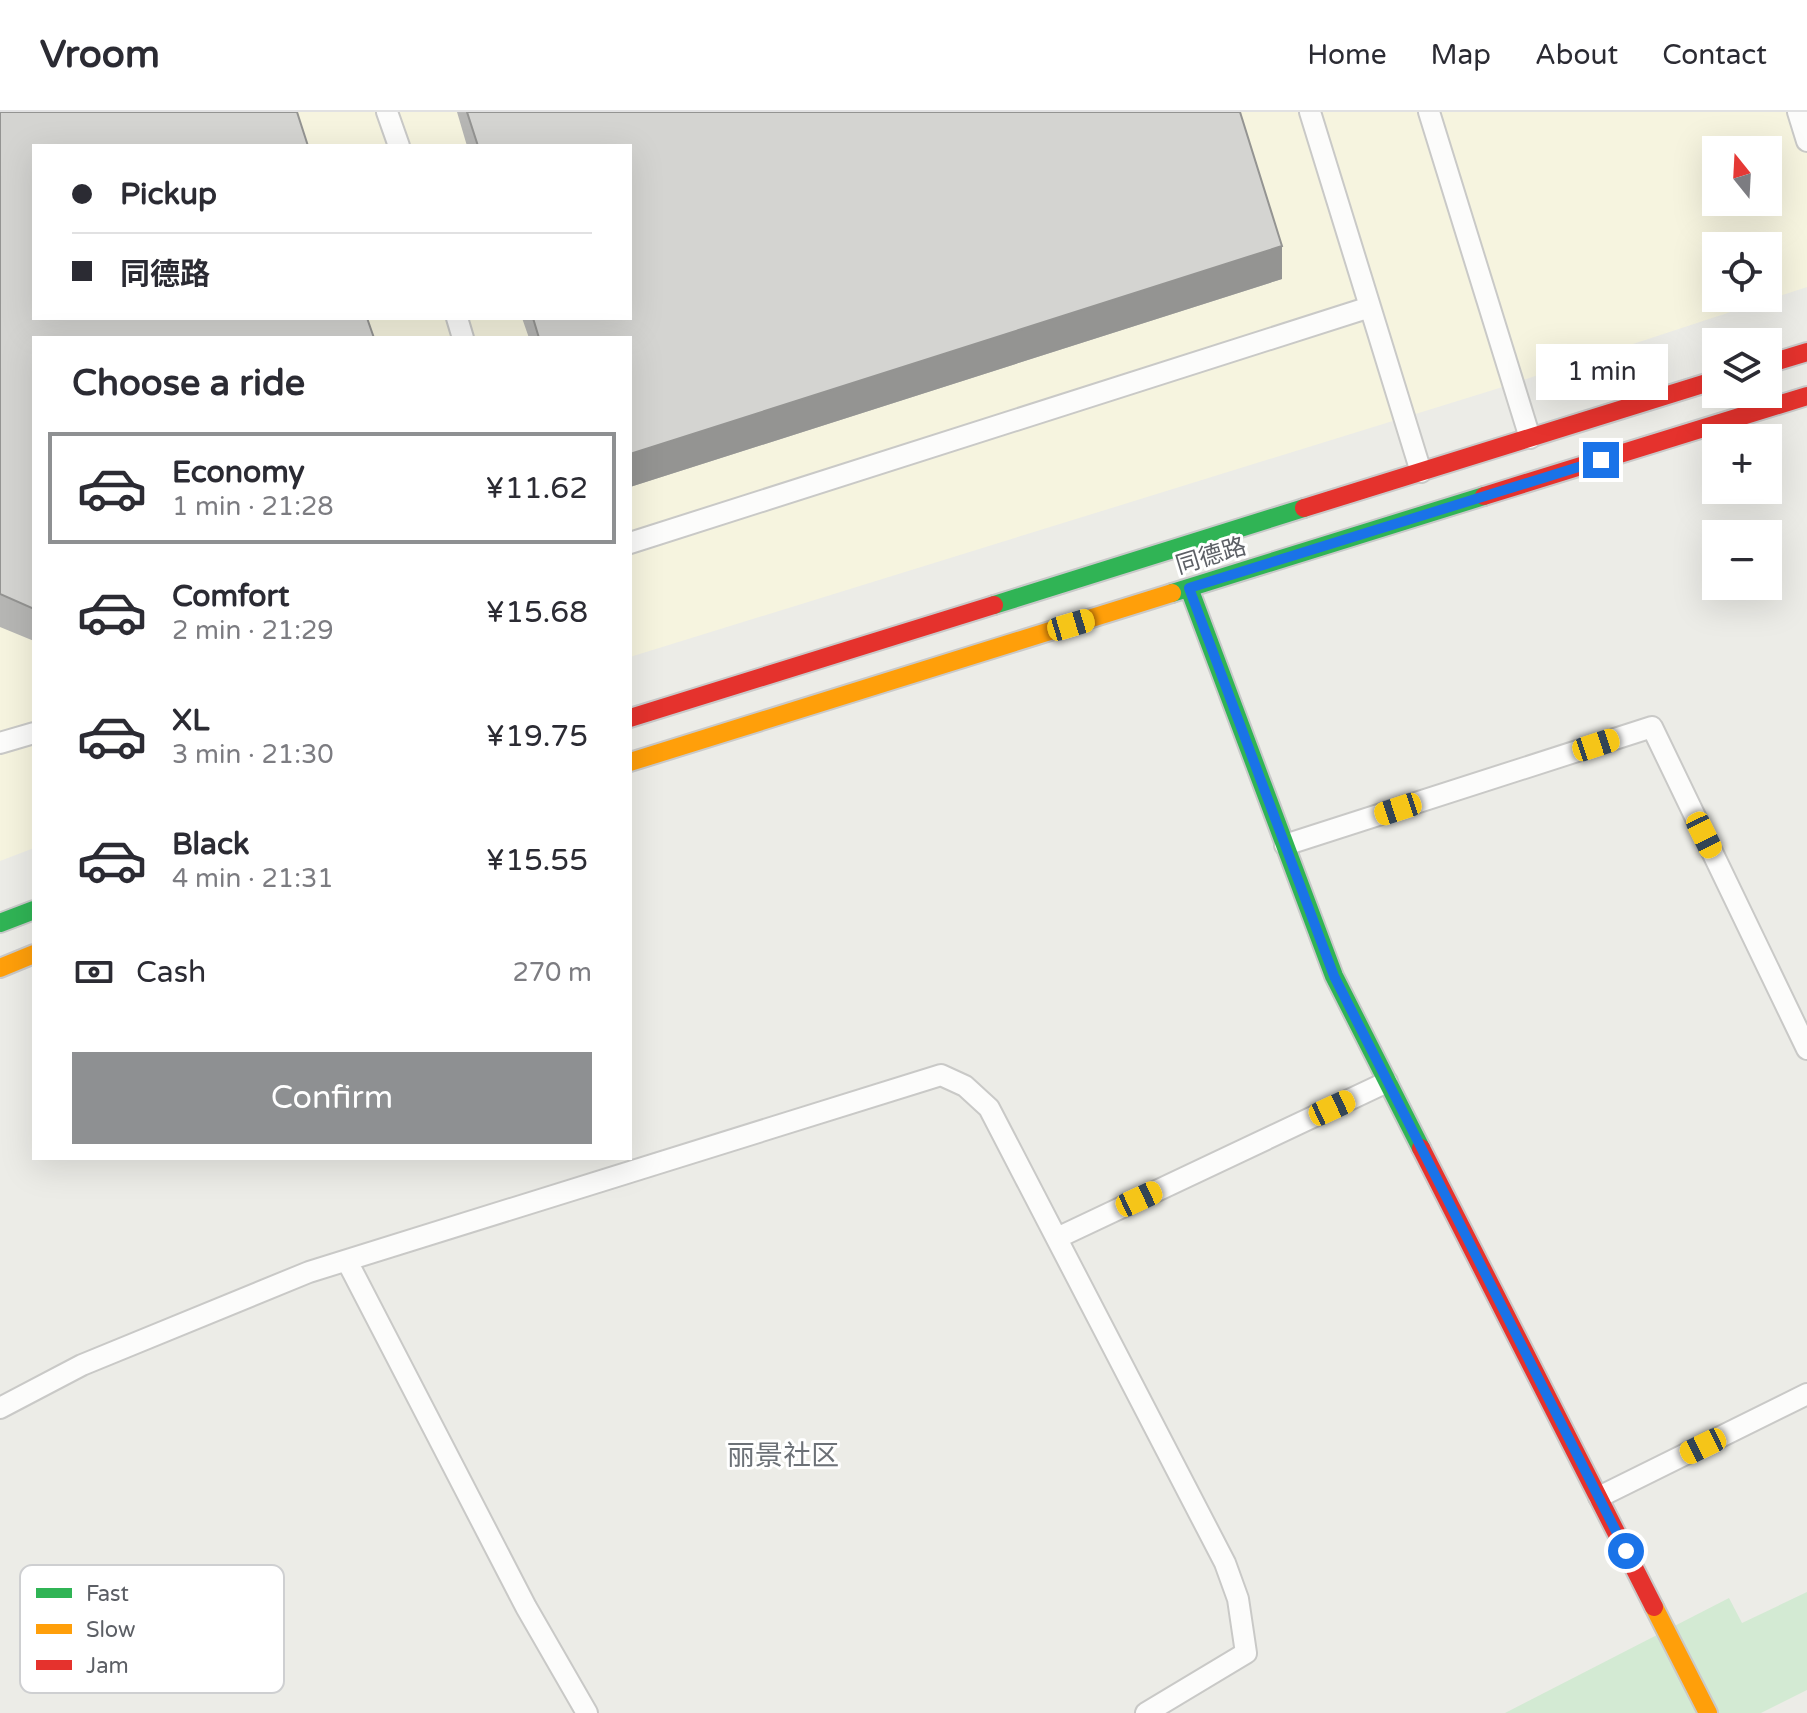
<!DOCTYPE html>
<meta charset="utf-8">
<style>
body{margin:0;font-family:"Varela Round","Noto Sans SC",sans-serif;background:#f7f7f7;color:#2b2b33;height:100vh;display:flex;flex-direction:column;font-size:30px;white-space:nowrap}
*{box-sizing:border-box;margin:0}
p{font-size:26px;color:#7c7c81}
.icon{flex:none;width:44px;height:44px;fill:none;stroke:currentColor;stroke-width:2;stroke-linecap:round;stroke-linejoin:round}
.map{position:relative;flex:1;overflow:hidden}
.sheet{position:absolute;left:32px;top:224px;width:600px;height:824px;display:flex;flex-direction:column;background:#fff;border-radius:0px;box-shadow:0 8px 32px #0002}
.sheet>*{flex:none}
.banner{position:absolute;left:32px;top:32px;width:600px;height:176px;border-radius:0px;box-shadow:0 8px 32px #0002;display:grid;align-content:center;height:176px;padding:0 40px;background:#fff}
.needle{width:52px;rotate:342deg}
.tools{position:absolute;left:1702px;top:24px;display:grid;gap:16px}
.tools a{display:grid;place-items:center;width:80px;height:80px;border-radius:0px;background:#fff;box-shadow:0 8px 32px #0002;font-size:40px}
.end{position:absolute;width:36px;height:36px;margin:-18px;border:10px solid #1a73e8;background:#fff;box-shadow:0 0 0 4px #fff}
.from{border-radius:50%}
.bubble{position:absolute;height:56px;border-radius:0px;background:#fff;box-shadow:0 8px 32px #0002;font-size:26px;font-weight:600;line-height:56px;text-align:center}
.car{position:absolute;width:24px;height:48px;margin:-24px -12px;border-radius:10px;box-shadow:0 0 6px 2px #0007;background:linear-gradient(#f5c518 24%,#345 0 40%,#f5c518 0 76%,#345 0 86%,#f5c518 0)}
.banner b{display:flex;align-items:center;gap:28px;height:76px;font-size:30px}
.banner b+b{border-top:2px solid #e1e1e2}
.banner i{width:20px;height:20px;background:#2b2b33}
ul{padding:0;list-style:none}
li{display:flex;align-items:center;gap:24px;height:112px;margin:0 16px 12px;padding:0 24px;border:4px solid transparent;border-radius:0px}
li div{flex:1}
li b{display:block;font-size:30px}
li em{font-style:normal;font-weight:600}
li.selected{border-color:#8e9092}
li>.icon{width:72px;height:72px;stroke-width:1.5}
h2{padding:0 40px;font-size:36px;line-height:96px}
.pay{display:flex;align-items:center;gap:20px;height:88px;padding:0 40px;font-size:30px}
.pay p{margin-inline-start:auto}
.action{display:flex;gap:16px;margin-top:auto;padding:16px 40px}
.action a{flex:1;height:92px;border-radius:0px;background:#8e9092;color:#fff;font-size:32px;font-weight:600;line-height:92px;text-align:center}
header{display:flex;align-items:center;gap:48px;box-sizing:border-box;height:112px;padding:0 40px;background:#fff;border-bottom:2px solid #e1e1e2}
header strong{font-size:38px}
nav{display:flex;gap:44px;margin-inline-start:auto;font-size:28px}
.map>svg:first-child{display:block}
.commercial{fill:#f6f4df;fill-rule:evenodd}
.green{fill:#d3ead3}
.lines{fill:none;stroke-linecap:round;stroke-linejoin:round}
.lane-casing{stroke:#c9c9c7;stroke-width:24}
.fast-casing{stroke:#c9c9c9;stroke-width:22}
.slow-casing{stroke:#c9c9c9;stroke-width:22}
.jam-casing{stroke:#c9c9c9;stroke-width:22}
.lane{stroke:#fcfcfb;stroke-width:20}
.fast{stroke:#30b455;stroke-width:18}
.slow{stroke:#ff9f0a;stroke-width:18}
.jam{stroke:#e5322d;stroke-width:18}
.wall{fill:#b6b6b4}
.shaded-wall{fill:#949492}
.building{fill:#d4d4d1;stroke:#949492;stroke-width:2}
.route{stroke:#1a73e8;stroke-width:10}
.labels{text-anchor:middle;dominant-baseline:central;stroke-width:6;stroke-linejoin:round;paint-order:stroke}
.street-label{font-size:24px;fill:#5c5f65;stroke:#fff}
.quarter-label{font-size:28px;fill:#6c7177;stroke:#fff}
.key{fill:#fff;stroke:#cecfd1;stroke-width:2}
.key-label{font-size:22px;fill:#5c5f65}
</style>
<header>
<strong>Vroom</strong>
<nav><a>Home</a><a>Map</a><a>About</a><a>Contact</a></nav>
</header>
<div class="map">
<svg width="1807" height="1601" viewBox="0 0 1807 1601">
<rect width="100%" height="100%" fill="#ecece7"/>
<!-- commercial -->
<path class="commercial" d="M0,0H1807V175L1493,278L630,545V226H34V736L0,749ZM34,34H630V206H34ZM1716,38H1768V90H1716ZM1716,134H1768V186H1716Z"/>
<!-- green -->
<path class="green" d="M1807,1480V1578L1761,1601H1505L1729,1486L1742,1511Z"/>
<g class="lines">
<!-- lane casing -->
<g class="lane-casing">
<path id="lane" d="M387,0L399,34
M1310,0L1421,360
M1429,0L1530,326
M1798,0L1807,29
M457,206L463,226
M630,431L1370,195
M0,631L34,621
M1285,733L1652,615L1807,937
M1057,1126L1387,970
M347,1149L526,1495L587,1601
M0,1296L82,1253L309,1160L941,963L965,974L989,996L1225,1451L1238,1487L1246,1541L1146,1601
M1599,1385L1807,1282"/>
</g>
<!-- fast casing -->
<g class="fast-casing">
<path id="fast" d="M1189,476L1334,864L1421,1036
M1172,481L1484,384
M994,493L1304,396
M0,811L34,798"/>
</g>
<!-- slow casing -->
<g class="slow-casing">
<path id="slow" d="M630,650L1172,481
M0,856L34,842
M1654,1495L1708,1601"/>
</g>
<!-- jam casing -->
<g class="jam-casing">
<path id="jam" d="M1768,252L1807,240
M1484,384L1807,284
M1304,396L1716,268
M630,606L994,493
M1421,1036L1654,1495"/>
</g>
<!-- lane -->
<use href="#lane" class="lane"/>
<!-- fast -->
<use href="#fast" class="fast"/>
<!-- slow -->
<use href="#slow" class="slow"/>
<!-- jam -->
<use href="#jam" class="jam"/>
</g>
<!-- wall -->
<path class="wall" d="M0,0L34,226V529L0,515Z
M457,0H1240L1282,167L630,375V226H529L522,206H630V34H467Z"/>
<!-- shaded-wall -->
<path class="shaded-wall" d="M1282,134V167L630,375V342Z"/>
<!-- building -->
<path class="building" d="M0,0H297L308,34H34V206H367L374,226H34V497L0,482Z
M467,0H1240L1282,134L630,342V226H539L533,206H630V34H478Z"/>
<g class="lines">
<!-- route -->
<path class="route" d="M1601,348L1189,476L1334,864L1626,1439"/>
</g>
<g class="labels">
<!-- street labels -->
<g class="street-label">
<text transform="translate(1211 444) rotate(-17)">同德路</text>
</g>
<!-- quarter labels -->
<g class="quarter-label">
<text x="783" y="1344">丽景社区</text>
</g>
</g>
<!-- legend -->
<rect x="20" y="1453" width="264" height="128" rx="12" class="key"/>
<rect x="36" y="1476" width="36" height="10" fill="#30b455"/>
<rect x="36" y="1512" width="36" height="10" fill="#ff9f0a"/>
<rect x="36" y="1548" width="36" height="10" fill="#e5322d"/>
<g class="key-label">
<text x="86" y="1489">Fast</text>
<text x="86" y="1525">Slow</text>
<text x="86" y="1561">Jam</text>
</g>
</svg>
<div class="tools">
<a><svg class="needle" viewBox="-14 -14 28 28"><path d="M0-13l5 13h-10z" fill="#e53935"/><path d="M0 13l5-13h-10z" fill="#7c7c81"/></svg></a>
<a><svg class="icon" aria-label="locate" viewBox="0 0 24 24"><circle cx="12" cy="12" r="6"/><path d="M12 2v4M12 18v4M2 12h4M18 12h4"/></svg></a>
<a><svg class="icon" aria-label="layers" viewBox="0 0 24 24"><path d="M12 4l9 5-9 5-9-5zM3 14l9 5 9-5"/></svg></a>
<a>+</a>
<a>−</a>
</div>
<i class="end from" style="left:1626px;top:1439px"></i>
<i class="end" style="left:1601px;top:348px"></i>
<div class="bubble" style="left:1536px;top:232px;width:132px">1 min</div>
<i class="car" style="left:1071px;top:513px;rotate:73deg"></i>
<i class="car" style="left:1596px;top:633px;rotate:72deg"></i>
<i class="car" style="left:1398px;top:697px;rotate:252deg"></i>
<i class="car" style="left:1704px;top:723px;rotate:154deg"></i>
<i class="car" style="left:1332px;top:996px;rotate:65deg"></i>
<i class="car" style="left:1139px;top:1087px;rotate:65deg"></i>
<i class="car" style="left:1703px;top:1334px;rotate:244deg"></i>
<div class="banner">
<b><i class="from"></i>Pickup</b>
<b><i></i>同德路</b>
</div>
<section class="sheet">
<h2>Choose a ride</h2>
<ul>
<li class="selected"><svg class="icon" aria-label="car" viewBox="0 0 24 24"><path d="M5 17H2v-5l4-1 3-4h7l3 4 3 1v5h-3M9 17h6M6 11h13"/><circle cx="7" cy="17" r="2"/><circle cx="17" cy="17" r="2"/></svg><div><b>Economy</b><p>1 min · 21:28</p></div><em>¥11.62</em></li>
<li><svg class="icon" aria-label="car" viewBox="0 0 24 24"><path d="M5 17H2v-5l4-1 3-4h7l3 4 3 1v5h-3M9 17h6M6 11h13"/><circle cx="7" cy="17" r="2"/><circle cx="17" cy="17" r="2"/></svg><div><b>Comfort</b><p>2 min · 21:29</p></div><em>¥15.68</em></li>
<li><svg class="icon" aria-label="car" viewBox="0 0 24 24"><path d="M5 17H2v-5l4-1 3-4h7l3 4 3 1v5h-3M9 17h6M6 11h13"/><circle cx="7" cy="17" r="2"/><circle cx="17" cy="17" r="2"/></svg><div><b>XL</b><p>3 min · 21:30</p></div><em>¥19.75</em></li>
<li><svg class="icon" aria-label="car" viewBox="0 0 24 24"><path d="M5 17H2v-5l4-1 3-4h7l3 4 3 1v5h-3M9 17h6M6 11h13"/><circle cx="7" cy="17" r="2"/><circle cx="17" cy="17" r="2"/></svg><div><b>Black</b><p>4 min · 21:31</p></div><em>¥15.55</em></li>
</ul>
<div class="pay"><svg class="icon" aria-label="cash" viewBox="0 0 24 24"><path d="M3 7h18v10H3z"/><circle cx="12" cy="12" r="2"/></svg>Cash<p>270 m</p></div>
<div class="action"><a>Confirm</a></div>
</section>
</div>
